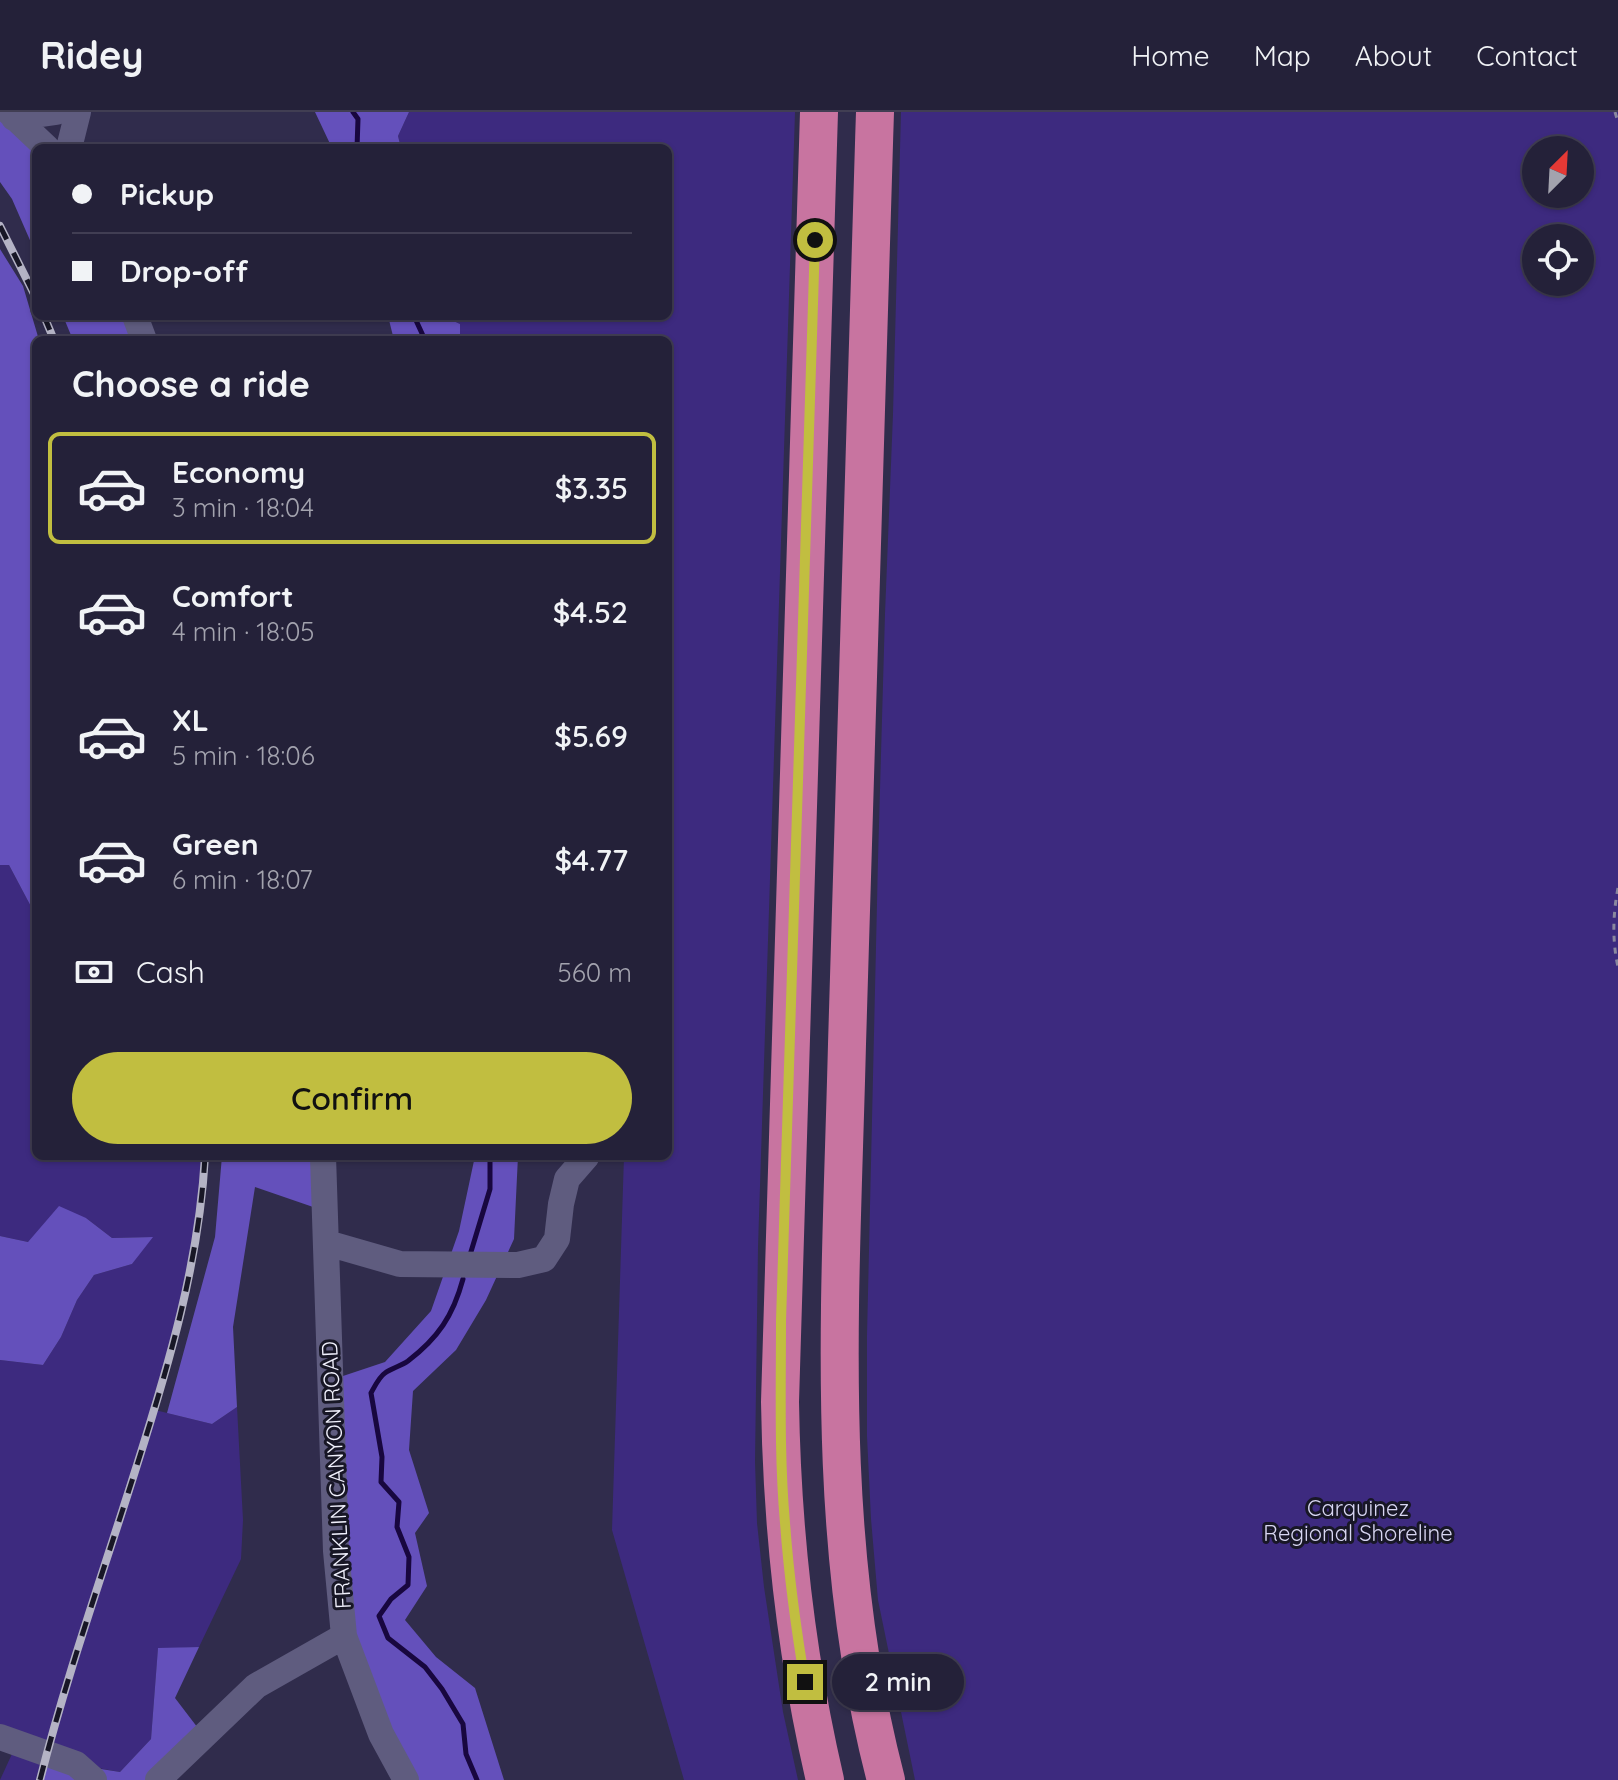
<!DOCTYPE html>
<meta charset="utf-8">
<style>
body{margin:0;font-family:Quicksand,sans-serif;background:#2c2941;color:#f1f3f6;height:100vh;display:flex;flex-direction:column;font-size:30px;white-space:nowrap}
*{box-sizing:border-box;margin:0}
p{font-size:26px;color:#a3a3ae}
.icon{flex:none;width:44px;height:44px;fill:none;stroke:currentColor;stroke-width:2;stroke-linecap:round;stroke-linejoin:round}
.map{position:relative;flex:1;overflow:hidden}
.details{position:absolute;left:32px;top:224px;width:640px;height:824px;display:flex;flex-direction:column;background:#242139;border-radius:12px;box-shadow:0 2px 6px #0004,0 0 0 2px #413e53}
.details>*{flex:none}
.guide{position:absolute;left:32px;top:32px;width:640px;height:176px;border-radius:12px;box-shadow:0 2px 6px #0004,0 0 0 2px #413e53;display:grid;align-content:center;height:176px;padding:0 40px;background:#242139}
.needle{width:52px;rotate:24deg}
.tools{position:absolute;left:1522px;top:24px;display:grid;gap:16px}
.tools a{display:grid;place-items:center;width:72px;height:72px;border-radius:50%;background:#242139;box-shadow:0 2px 6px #0004,0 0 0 2px #413e53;font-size:40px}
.end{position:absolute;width:36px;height:36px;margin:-18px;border:10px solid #c1be40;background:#111;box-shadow:0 0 0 4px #111}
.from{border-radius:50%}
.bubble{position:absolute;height:56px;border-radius:28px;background:#242139;box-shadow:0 2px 6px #0004,0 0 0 2px #413e53;font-size:26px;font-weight:600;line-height:56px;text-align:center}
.guide b{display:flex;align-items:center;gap:28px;height:76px;font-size:30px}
.guide b+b{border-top:2px solid #413e53}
.guide i{width:20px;height:20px;background:#f1f3f6}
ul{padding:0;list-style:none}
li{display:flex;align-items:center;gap:24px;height:112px;margin:0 16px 12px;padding:0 24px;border:4px solid transparent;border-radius:12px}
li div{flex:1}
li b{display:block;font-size:30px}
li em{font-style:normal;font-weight:600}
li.on{border-color:#c1be40}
li>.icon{width:72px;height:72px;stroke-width:1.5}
h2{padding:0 40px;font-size:36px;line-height:96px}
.pay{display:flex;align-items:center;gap:20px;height:88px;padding:0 40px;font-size:30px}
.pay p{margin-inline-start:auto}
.primary-button{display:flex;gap:16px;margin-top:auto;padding:16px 40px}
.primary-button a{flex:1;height:92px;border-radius:48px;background:#c1be40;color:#111;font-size:32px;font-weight:600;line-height:92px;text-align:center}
header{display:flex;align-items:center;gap:48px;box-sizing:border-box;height:112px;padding:0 40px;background:#242139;border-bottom:2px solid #413e53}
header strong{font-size:38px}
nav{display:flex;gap:44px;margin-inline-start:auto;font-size:28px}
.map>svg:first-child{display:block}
.green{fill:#3d2a7f;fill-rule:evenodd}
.forest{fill:#6450bb}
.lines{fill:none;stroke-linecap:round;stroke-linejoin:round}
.stream{stroke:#18073f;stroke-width:5}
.path{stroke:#89879e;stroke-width:3;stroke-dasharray:6 6;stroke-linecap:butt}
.minor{stroke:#5f5c7f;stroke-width:26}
.highway{stroke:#c874a0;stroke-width:38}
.rail-casing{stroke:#b4b3c5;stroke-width:8}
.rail{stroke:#181726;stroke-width:5;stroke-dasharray:15;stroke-linecap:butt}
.route{stroke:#c1be40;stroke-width:10}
.labels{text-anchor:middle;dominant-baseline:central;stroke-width:6;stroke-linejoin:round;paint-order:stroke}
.street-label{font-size:22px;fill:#f1f1fd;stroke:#181726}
.park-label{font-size:22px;fill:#d8d6f2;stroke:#181726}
</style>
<header>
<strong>Ridey</strong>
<nav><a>Home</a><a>Map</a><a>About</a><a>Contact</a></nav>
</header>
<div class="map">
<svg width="1618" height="1668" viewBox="0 0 1618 1668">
<rect width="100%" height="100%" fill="#302c4c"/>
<!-- green -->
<path class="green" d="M409,0H795L758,1135L755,1350L757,1411L764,1475L783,1600L798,1668H684L612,1418L624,1044H668V228H460V212L443,204H668V36H401L398,24Z
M901,0H1618V1668H915L878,1488L871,1407L867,1324V1224L878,748L885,502L893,302ZM1536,38H1580V82H1536ZM1536,126H1580V170H1536Z
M0,753H9L36,804V1044H205C201,1089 197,1134 187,1178C178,1219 166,1258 155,1298L212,1312L237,1295L243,1408L241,1447L199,1535L158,1537L151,1627L120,1660L76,1652L43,1658L40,1668H0L17,1631L0,1625V1248L43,1253L61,1225L77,1188L94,1163L132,1152L151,1125L112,1126L86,1106L28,1130L0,1124Z"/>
<!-- forest -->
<path class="forest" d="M0,0L36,38V142L12,87L0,70Z
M315,0H409L398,24L401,36H332Z
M0,137L23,174L39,228H36V804L9,753H0Z
M63,204H126L137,228H73Z
M388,204H443L460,212V228H394Z
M222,1044H311L316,1096L255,1075L233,1215L237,1295L212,1312L167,1301L215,1125Z
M475,1044H518L514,1127L486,1188L456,1238L413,1279L409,1338L429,1401L415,1421L427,1474L405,1508L436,1545L475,1576L504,1668H406L344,1524L331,1268L385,1250L431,1199L459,1119Z
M59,1094L86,1106L112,1126L153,1125L132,1152L94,1163L77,1188L61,1225L43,1253L0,1248V1124L28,1130Z
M199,1535L175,1586L204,1624L158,1668H40L43,1658L51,1649L120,1660L151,1627L158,1536Z"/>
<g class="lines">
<!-- stream -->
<path class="stream" d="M353,0L358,7L357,36
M414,204L425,228
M470,1143L490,1077V1044
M463,1167C453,1204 438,1226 408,1249C401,1254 392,1256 385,1261C379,1265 375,1274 371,1281L382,1345L381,1370L399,1390L397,1415L409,1445L408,1473L391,1487L379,1504L388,1526L425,1555L442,1577L463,1612L466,1642L477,1668"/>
<!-- path -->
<path class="path" d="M1615,0L1618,10
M1618,776C1613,802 1612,828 1618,855"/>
<!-- minor -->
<path class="minor" d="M9,0L47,36
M14,6L56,0
M69,36L78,0
M135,204L144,228
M323,1044L336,1439L344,1524L381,1622L406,1668
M327,1131L400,1152L518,1153L544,1147L557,1127L561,1092L567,1067L587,1044
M0,1625L76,1652L94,1668
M158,1668L256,1574L344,1524"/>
<!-- highway -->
<path class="highway" d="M819,0L780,1290C782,1418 796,1544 825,1668
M875,0C865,311 854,622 847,932C841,1180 822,1425 886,1668"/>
<!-- rail casing -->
<g class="rail-casing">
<path id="rail" d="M0,114L36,186
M44,204L54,228
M40,1668C67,1562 104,1458 137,1353C169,1252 199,1151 205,1044"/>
</g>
<!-- rail -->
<use href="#rail" class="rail"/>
</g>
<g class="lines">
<!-- route -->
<path class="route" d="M805,1570C796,1517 789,1465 785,1411C779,1344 781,1276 781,1209L815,128"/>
</g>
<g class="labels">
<!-- street labels -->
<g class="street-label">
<text transform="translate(336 1363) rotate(-93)">FRANKLIN CANYON ROAD</text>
</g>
<!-- park labels -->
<g class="park-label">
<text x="1358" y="1396">Carquinez<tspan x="1358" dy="25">Regional Shoreline</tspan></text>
</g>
</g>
</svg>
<div class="tools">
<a><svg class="needle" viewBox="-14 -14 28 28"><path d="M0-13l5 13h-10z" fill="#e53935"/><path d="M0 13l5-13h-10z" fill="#a3a3ae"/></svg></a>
<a><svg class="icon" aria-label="locate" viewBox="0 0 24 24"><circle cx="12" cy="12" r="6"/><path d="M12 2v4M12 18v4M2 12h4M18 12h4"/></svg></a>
</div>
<i class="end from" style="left:815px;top:128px"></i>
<i class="end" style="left:805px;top:1570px"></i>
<div class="bubble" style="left:832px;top:1542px;width:132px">2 min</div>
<div class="guide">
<b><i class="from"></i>Pickup</b>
<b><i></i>Drop-off</b>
</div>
<section class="details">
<h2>Choose a ride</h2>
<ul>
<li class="on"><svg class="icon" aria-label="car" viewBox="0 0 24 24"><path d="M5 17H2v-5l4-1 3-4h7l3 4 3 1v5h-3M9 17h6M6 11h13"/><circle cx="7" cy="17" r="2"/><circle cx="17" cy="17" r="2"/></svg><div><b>Economy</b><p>3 min · 18:04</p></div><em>$3.35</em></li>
<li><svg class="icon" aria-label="car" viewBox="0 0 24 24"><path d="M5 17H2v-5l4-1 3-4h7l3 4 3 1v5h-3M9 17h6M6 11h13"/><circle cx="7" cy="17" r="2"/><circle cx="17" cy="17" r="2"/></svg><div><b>Comfort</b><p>4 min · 18:05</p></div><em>$4.52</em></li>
<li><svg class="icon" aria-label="car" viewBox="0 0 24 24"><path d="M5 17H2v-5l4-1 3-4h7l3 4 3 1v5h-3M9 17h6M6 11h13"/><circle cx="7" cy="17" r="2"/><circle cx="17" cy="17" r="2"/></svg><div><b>XL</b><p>5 min · 18:06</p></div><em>$5.69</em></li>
<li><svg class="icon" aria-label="car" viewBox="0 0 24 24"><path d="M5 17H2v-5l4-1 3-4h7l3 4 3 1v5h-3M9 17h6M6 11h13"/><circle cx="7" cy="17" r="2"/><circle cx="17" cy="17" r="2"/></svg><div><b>Green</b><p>6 min · 18:07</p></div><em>$4.77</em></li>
</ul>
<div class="pay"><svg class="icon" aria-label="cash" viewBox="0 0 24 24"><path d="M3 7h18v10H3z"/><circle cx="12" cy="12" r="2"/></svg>Cash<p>560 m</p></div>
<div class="primary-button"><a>Confirm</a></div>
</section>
</div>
